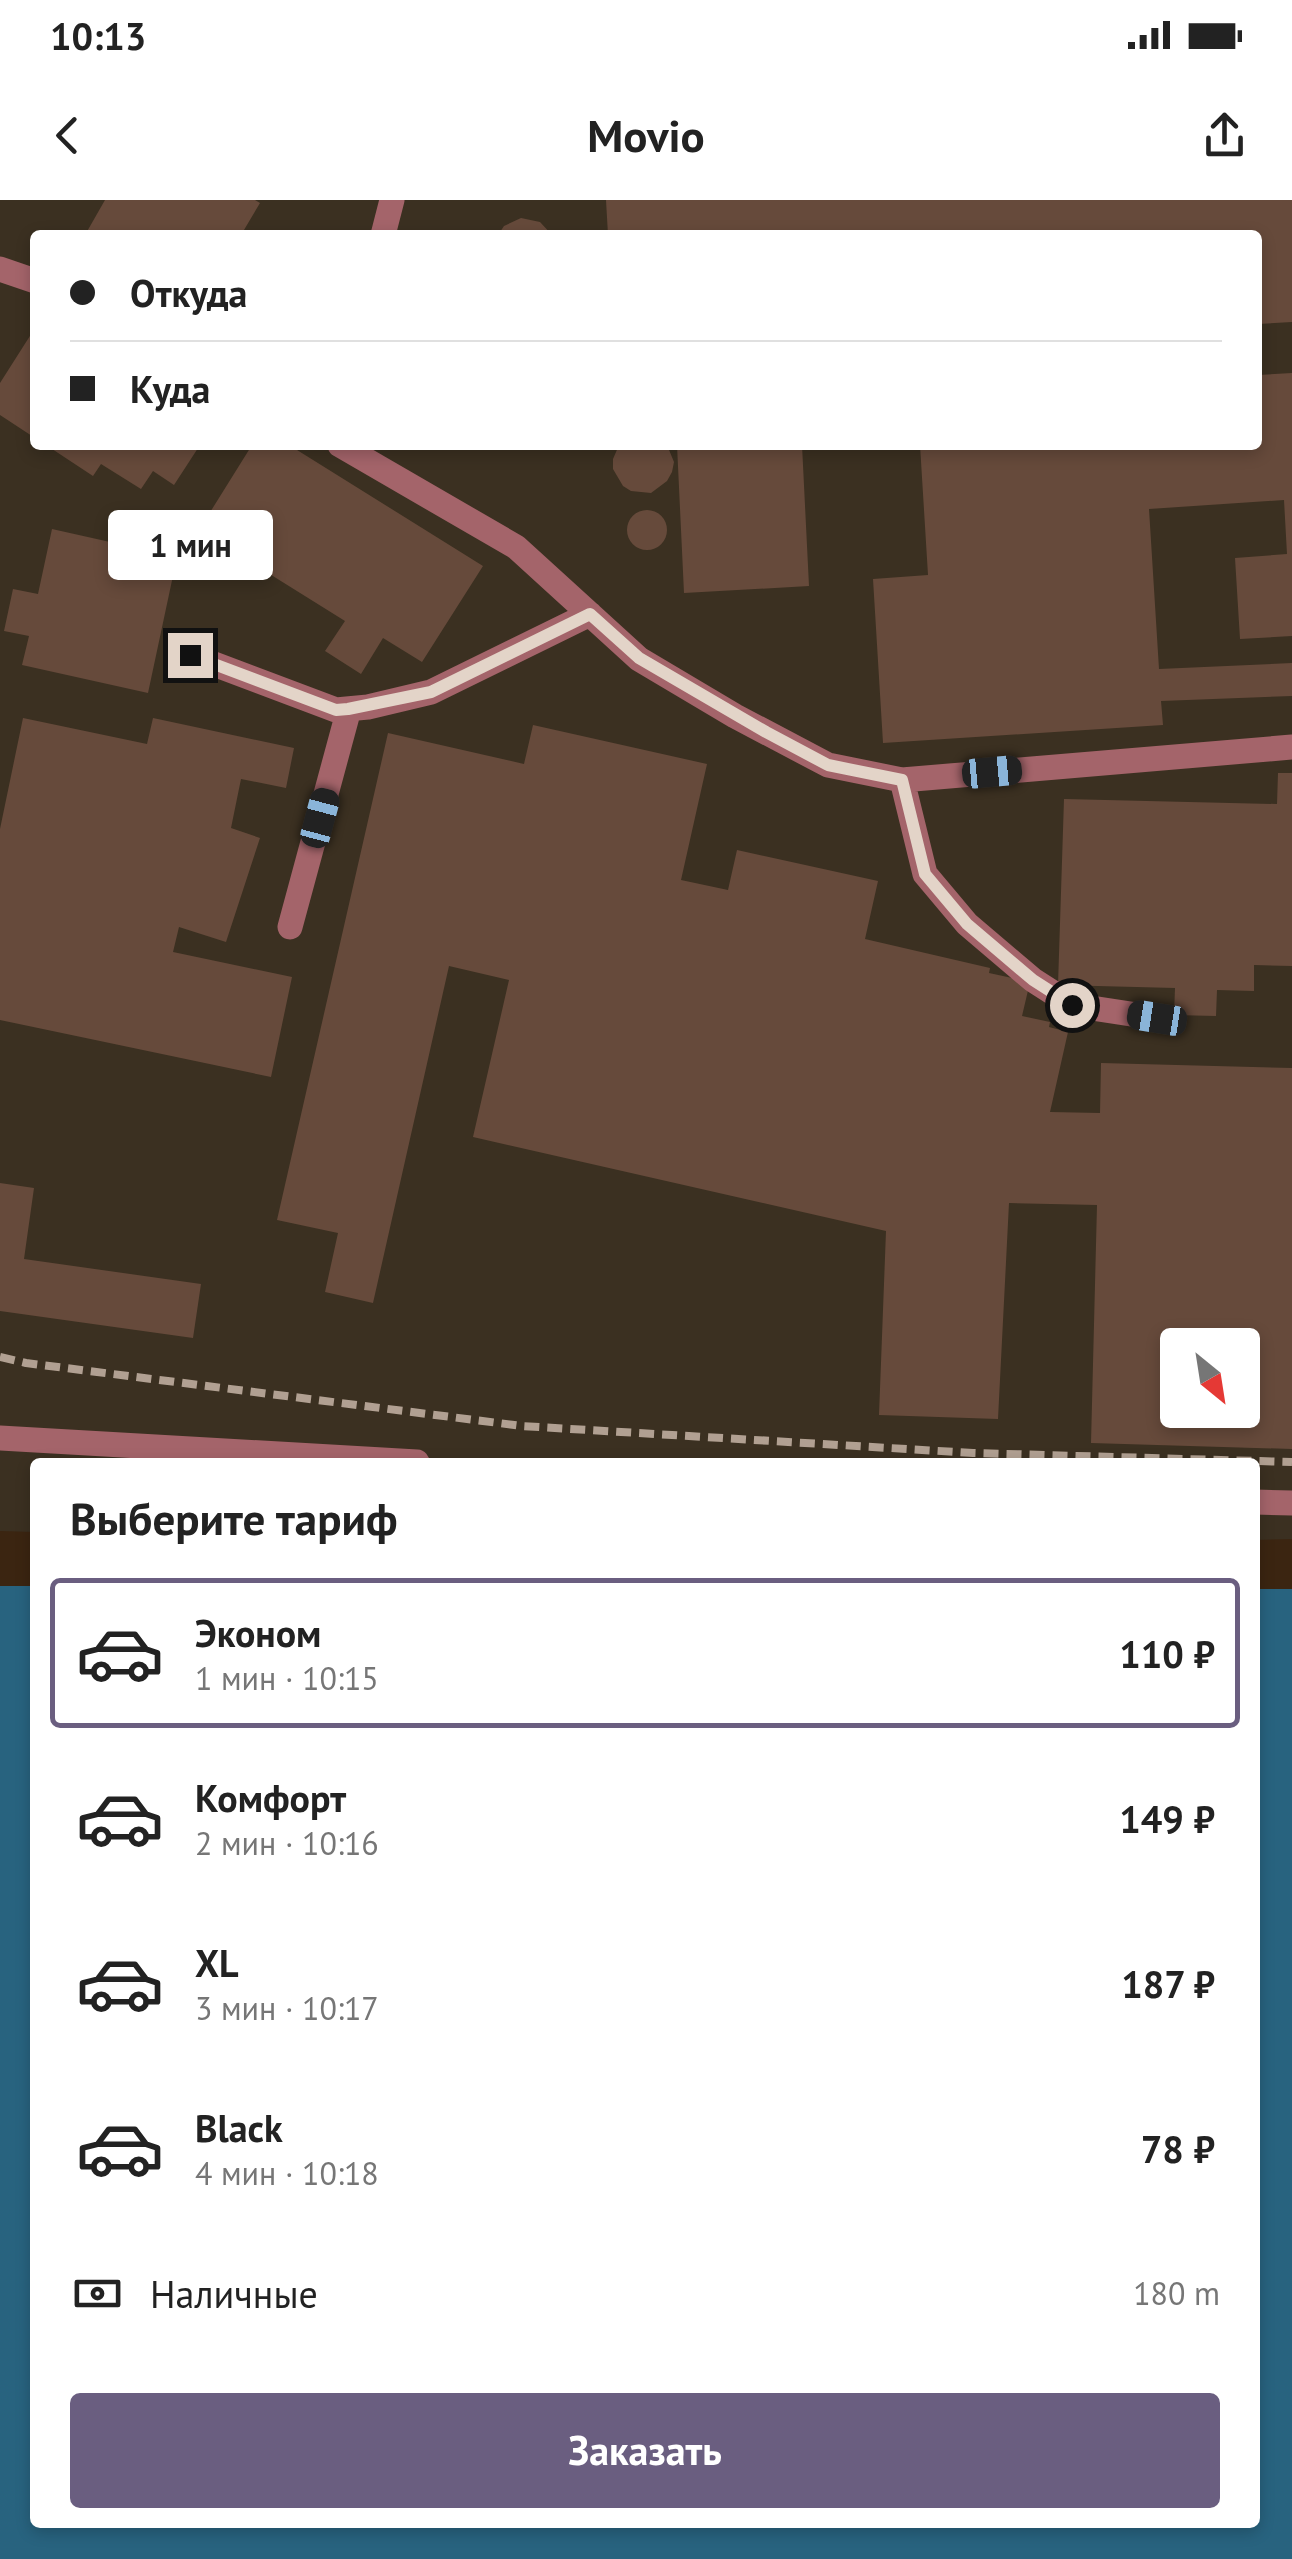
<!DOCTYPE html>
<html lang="ru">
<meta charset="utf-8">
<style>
body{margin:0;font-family:"PT Sans",sans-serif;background:#f2f2f2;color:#222;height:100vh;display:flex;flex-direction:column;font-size:38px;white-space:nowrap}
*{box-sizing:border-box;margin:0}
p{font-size:32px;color:#767676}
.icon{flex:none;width:55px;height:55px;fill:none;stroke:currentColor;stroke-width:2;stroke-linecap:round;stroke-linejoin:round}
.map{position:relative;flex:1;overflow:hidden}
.sheet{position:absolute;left:30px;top:1258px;width:1230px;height:1070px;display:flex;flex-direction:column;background:#fff;border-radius:10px;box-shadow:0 5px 15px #0003}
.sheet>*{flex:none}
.guide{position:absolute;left:30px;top:30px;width:1232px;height:220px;border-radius:10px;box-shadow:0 5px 15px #0003;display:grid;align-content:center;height:220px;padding:0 40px;background:#fff}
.needle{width:65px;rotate:150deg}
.tools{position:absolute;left:1160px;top:1128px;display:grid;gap:20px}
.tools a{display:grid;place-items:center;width:100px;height:100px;border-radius:10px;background:#fff;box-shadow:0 5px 15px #0003;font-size:50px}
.end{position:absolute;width:45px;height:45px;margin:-22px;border:12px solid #e3d4c8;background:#111;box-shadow:0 0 0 5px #111}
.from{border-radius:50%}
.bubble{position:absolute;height:70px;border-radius:10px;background:#fff;box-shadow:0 5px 15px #0003;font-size:32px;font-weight:700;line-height:70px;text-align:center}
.car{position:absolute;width:30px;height:60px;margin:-30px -15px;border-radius:12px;box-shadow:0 0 8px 2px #0007;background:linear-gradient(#222 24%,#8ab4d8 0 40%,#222 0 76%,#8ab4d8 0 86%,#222 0)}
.guide b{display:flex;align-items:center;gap:35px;height:95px;font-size:38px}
.guide b+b{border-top:2px solid #e0e0e0}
.guide i{width:25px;height:25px;background:#222}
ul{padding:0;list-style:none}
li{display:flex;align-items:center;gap:30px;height:150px;margin:0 20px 15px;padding:0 20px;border:5px solid transparent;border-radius:10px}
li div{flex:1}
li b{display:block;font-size:38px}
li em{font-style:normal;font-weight:700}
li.selected{border-color:#6a5e80}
li>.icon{width:90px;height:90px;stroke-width:1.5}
h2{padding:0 40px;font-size:45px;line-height:120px}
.pay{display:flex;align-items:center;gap:25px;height:110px;padding:0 40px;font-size:38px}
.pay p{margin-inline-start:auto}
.action{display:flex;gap:20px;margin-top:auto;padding:20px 40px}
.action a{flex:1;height:115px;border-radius:10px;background:#6a5e80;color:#fff;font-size:40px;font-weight:700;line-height:115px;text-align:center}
.status{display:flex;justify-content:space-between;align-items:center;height:70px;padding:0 50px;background:#fff;direction:ltr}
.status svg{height:28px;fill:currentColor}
header{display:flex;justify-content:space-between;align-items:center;height:130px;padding:0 40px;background:#fff;font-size:45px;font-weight:700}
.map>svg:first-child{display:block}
.industrial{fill:#3b3021;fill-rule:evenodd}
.water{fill:#28637f}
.building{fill:#664a3b;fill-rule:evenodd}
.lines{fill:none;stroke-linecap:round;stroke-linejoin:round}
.minor{stroke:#a4646a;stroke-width:25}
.rail{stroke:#b1a092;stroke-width:8;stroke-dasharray:15 8;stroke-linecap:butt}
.route{stroke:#e3d4c8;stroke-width:12}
</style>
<div class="status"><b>10:13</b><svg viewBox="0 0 49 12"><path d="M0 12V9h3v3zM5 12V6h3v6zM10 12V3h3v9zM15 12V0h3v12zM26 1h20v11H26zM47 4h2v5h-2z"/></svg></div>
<header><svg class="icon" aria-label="back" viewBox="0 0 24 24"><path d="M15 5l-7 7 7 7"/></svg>Movio<svg class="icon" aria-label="share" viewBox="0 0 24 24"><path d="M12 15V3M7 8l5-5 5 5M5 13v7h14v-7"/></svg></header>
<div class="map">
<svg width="1292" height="2359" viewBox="0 0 1292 2359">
<rect width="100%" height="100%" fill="#3b2511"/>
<!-- industrial -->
<path class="industrial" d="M0,0H1292V1339L1255,1340V1262H35V1332L0,1331ZM35,35H1258V245H35ZM1178,1145H1242V1210H1178Z"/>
<!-- water -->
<path class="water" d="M0,1386H35V2322H1255V1389H1292V2359H0Z"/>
<!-- building -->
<path class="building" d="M105,0H255L260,3L241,35H85Z
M606,0H1292V122L1258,124V35H608Z
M521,18L540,22L552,35H498L504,26Z
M35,128V238L0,215V183Z
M1292,173V436L1240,439L1235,358L1287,354L1284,300L1149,309L1159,469L1292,463V496L1161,501L1163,525L883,543L873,379L928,375L920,245H1258V175Z
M46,245H200L174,285L153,271L141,289L101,264L93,276Z
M252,245H289L483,366L422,462L383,438L361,474L325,451L345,421L199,330Z
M619,245H667L674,262L672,272L667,281L651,293L631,291L623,286L613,269V259Z
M677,245H802L809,386L684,393Z
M627 330a20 20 0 1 1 40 0a20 20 0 1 1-40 0Z
M52,329L177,357L148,493L22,465L29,436L4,431L13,389L38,394Z
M23,518L147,544L153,518L294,548L286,588L241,579L231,628L260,638L226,742L179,727L173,752L292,777L271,877L0,820V629Z
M533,525L707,564L681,680L728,690L737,650L878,681L865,739L990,768L989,773L1030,782L1022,816L1050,822L1049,827L1068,832L1050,912L1100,913L1101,863L1292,868V1249L1091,1243L1097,1005L1009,1003L998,1219L879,1215L886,1031L473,937L509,780L449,766L373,1103L325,1092L338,1033L277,1020L388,533L524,564ZM1178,1145H1242V1210H1178Z
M1278,573H1292V766L1254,765V791L1217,790L1216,816L1174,815L1175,788L1058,785L1064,599L1277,604Z
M0,983L34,988L24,1059L201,1084L193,1138L0,1111Z"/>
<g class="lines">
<!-- minor -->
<path class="minor" d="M383,35L392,0
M0,69L35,81
M340,245L516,347L639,459L735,516L828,565L902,580L1292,547
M190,455L336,510L368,507L431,492L590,414
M902,580L925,674L967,724L1033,780L1072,805L1157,818
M290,727L349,509
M0,1238L417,1262
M1255,1302L1292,1303"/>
<!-- rail -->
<path class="rail" d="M0,1157L26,1163L522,1226L973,1253L1292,1262"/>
</g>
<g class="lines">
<!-- route -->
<path class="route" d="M190,455L336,510L348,509L431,492L590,414L639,458L766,532L828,565L902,580L925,674L967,724L1033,780L1072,805"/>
</g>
</svg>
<div class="tools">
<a><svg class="needle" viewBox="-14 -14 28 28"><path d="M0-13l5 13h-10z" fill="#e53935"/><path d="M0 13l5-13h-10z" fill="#767676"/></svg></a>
</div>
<i class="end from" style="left:1072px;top:805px"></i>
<i class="end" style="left:190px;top:455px"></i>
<div class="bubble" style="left:108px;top:310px;width:165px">1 мин</div>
<i class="car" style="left:992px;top:572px;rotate:85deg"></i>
<i class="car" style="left:320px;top:618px;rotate:15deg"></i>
<i class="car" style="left:1157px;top:818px;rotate:279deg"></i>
<div class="guide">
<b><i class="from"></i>Откуда</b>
<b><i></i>Куда</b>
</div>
<section class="sheet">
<h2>Выберите тариф</h2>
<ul>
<li class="selected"><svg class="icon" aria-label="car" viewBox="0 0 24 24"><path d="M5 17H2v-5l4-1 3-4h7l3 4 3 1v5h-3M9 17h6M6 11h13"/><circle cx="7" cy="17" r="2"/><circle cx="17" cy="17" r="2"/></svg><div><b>Эконом</b><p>1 мин · 10:15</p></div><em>110 ₽</em></li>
<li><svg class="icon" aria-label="car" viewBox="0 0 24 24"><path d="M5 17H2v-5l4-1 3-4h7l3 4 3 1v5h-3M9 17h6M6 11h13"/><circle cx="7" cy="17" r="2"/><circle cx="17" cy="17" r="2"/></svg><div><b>Комфорт</b><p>2 мин · 10:16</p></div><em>149 ₽</em></li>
<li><svg class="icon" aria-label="car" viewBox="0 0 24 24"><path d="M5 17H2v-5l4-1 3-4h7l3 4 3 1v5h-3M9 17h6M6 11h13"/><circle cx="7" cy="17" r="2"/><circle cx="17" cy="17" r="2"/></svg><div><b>XL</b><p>3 мин · 10:17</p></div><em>187 ₽</em></li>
<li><svg class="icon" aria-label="car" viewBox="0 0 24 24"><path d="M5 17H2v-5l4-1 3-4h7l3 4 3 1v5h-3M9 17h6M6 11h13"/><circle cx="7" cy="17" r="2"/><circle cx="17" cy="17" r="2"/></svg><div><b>Black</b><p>4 мин · 10:18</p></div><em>78 ₽</em></li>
</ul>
<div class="pay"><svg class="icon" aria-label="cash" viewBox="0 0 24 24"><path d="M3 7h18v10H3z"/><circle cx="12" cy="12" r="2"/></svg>Наличные<p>180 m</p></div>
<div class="action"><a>Заказать</a></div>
</section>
</div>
